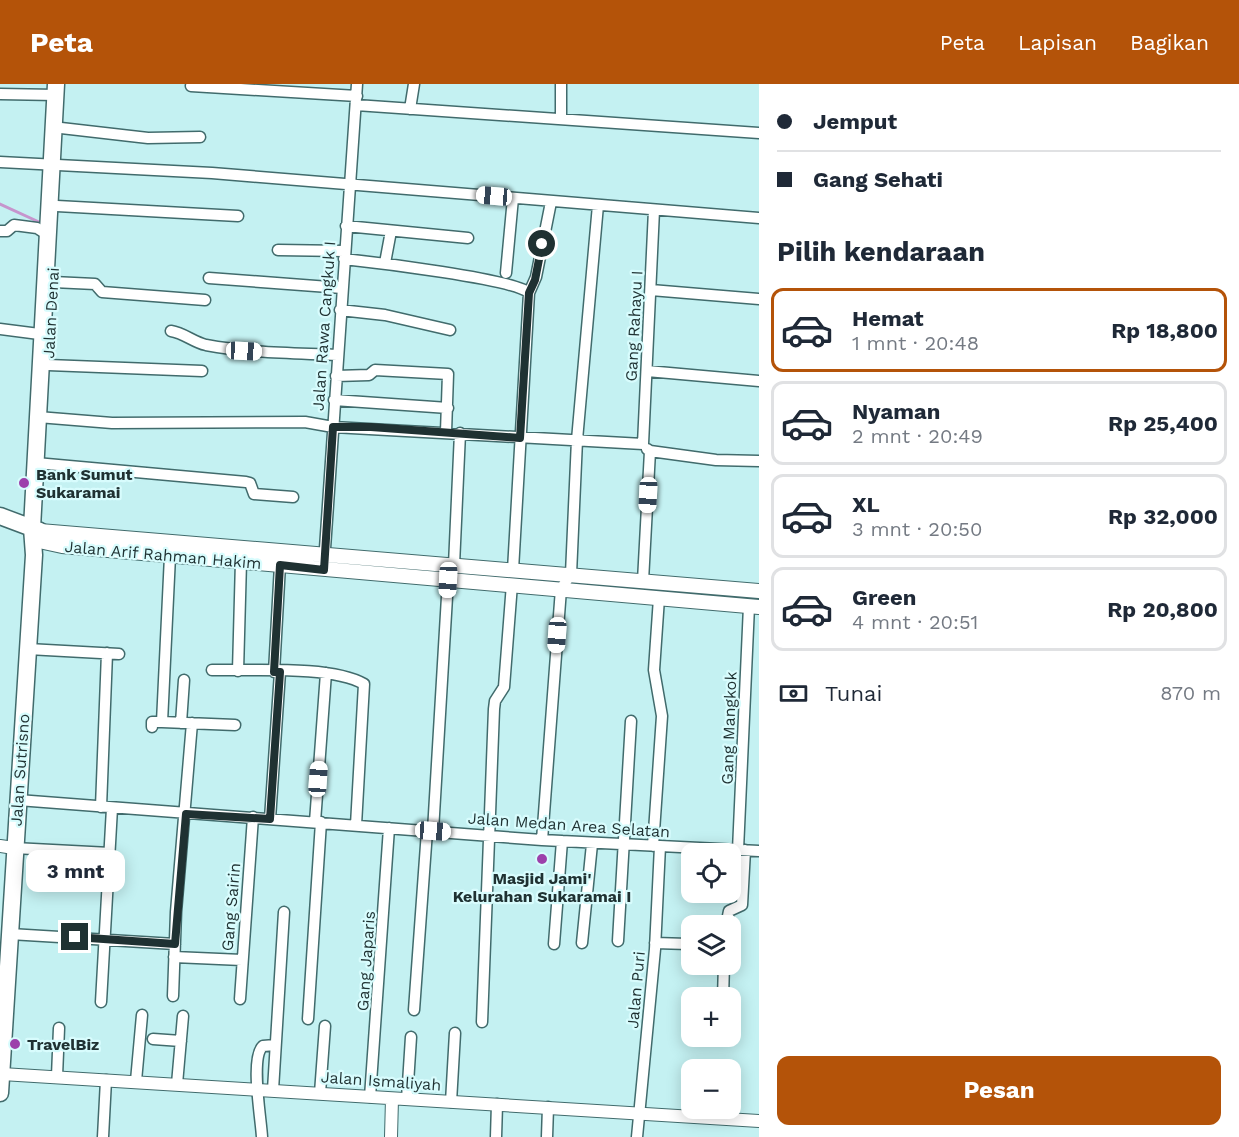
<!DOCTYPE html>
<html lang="id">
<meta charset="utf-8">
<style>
body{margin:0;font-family:"Work Sans",sans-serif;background:#f6f6f7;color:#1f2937;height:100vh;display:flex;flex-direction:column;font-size:22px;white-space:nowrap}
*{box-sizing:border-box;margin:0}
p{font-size:20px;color:#747a83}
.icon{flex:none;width:33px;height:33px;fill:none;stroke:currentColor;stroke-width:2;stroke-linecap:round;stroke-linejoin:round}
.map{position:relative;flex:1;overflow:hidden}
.drawer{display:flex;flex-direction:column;background:#fff;width:480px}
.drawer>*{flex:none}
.banner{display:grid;align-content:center;height:132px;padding:0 18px;background:#fff}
.controls{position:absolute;left:681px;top:759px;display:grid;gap:12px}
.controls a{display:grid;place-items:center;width:60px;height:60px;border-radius:12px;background:#fff;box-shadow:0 3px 15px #0003;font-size:30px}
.end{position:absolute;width:27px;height:27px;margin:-14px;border:8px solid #1f3132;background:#fff;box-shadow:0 0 0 3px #fff}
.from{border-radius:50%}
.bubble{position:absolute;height:42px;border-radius:12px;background:#fff;box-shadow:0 3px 15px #0003;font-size:20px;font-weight:700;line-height:42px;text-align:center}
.car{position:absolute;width:18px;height:36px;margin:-18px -9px;border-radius:8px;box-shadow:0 0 4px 2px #0007;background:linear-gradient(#fff 24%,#345 0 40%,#fff 0 76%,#345 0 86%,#fff 0)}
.banner b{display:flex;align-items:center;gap:21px;height:57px;font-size:22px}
.banner b+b{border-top:2px solid #e0e1e3}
.banner i{width:15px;height:15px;background:#1f2937}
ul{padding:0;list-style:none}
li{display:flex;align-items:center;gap:18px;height:84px;margin:0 12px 9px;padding:0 6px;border:3px solid #e0e1e3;border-radius:12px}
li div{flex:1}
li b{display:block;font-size:22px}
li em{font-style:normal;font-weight:700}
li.on{border-color:#b45309}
li>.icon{width:54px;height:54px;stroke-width:1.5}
h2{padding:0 18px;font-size:27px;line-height:72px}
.pay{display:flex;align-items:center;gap:15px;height:66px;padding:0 18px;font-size:22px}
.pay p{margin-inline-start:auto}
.cta{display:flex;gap:12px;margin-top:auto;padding:12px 18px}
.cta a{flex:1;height:69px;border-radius:12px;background:#b45309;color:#fff;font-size:24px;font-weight:700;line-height:69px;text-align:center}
header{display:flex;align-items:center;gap:36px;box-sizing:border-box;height:84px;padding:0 30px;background:#b45309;color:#fff}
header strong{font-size:28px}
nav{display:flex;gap:33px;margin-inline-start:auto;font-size:21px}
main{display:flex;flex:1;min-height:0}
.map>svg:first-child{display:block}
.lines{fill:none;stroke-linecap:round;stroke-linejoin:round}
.stream{stroke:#c695cd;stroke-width:3}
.minor-casing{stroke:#416b6c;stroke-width:13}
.tertiary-casing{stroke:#416b6c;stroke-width:14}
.secondary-casing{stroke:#416b6c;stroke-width:16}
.primary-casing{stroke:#416b6c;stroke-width:19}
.minor{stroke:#fff;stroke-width:10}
.tertiary{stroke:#fff;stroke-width:12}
.secondary{stroke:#fff;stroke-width:14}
.primary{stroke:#fff;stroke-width:16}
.route{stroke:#1f3132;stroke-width:8}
.poi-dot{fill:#9c40ab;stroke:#d8fcfd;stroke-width:2}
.labels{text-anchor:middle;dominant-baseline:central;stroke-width:4.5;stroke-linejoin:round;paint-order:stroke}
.street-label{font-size:16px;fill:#1f3132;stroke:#d8fcfd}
.poi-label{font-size:16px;font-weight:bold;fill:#1f3132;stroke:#d8fcfd;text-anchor:start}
</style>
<header>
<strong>Peta</strong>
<nav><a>Peta</a><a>Lapisan</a><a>Bagikan</a></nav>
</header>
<main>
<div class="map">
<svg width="759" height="1053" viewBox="0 0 759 1053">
<rect width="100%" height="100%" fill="#c4f1f2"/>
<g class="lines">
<!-- stream -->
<path class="stream" d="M0,120L39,138"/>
<!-- minor casing -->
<g class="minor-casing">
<path id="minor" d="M191,2L357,12
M0,10L56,11
M356,21L759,49
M410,25L414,0
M561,35V0
M61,44L148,54L200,53
M0,78L212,89L759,134
M57,122L238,132
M346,142L468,154
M0,147H7L14,141L37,144L48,151
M278,166L344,167
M344,175C372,178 515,195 529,209
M385,179L391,147
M506,189L513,114
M209,194L342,204
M53,198L95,200L102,208L205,216
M651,206L759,215
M340,226L385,231L450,246
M0,245L47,251
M171,247C184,249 193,258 206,261C249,269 294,269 337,271
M48,281L202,287
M647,287L759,297
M336,292L369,291L375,286L448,290L446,348
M334,316L448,324
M38,333L112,339L305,338L333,343L643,360
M643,360L654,126
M647,365L650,367L716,376L759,377
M36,379L246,398L250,399L254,410L293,413
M170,472L162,638L235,641
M324,479L357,0
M454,481L460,349
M513,486L529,209L536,193L551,118
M643,497L650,367
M28,565L119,570
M212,586C251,587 331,581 364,600L356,741
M238,587L241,477
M274,588L280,481
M181,639L184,596
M152,643V638H162
M18,716L542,756L759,767
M101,723L107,569
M270,735L280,588
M315,738L326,589
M433,747L448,496
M542,756L561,505L571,490L577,356L598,121
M653,762L662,632L654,586L659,514
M14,764L110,769
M738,766L749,522
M726,842L729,827L742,821L745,766
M10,850L175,860
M618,857L631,637
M582,859L592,760
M655,859L688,860
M554,860L562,757
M174,873L242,876
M173,912L176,828L192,639
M723,914L724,880
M240,915L253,733
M101,918L112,724
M414,926L427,747
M308,935L321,738
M482,938L494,625L495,617L504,603L512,500
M153,955L181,957
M57,992L59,944
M136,997L142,931
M177,1000L183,932
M273,1006L284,828
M320,1009L325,942
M370,1013L389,744
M407,1015L411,953
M451,1018L455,949
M103,1053L106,996
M262,1053C261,1034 250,973 263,962L275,961
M496,1053L497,1020
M547,1053L548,1023
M637,1053L655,865L660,762"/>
</g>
<!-- tertiary casing -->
<g class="tertiary-casing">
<path id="tertiary" d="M0,762L14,764
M2,990L759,1037
M391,1053L392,1015"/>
</g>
<!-- secondary casing -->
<g class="secondary-casing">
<path id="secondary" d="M40,447L759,507
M39,457L62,462L759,523"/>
</g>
<!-- primary casing -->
<g class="primary-casing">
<path id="primary" d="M0,432L40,447
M0,1009L34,471L32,444L56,0"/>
</g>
<!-- minor -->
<use href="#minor" class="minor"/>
<!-- tertiary -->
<use href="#tertiary" class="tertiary"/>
<!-- secondary -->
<use href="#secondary" class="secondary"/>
<!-- primary -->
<use href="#primary" class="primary"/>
</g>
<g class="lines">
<!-- route -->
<path class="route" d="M75,853L175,860L186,730L270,735L280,588H274L280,481L324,486L333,343H371L520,354L529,209L535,196L542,160"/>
</g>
<!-- markers -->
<g class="poi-dot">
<circle cx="24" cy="399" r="6"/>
<circle cx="542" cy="775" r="6"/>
<circle cx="15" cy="960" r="6"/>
</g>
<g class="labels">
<!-- street labels -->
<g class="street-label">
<text transform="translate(51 229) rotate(-87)">Jalan Denai</text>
<text transform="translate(324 242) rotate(-86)">Jalan Rawa Cangkuk I</text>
<text transform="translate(634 242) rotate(-87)">Gang Rahayu I</text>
<text transform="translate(163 471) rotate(5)">Jalan Arif Rahman Hakim</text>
<text transform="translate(729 644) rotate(-88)">Gang Mangkok</text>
<text transform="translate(20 686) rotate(-86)">Jalan Sutrisno</text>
<text transform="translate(569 741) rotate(4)">Jalan Medan Area Selatan</text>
<text transform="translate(231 823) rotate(-85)">Gang Sairin</text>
<text transform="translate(366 877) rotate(-86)">Gang Japaris</text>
<text transform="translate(636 906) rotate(-85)">Jalan Puri</text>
<text transform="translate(381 997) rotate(4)">Jalan Ismaliyah</text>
</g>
<!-- poi labels -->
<g class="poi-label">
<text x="36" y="390">Bank Sumut<tspan x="36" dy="18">Sukaramai</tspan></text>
<text x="542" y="794" text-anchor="middle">Masjid Jami'<tspan x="542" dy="18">Kelurahan Sukaramai I</tspan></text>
<text x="27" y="960">TravelBiz</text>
</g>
</g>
</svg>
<div class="controls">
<a><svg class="icon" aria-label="locate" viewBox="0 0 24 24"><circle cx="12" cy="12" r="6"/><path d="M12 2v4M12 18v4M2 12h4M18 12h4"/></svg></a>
<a><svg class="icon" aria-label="layers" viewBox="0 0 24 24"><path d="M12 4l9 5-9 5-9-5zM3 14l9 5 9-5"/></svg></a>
<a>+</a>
<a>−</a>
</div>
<i class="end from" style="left:542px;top:160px"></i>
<i class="end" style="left:75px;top:853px"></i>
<div class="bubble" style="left:26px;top:766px;width:99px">3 mnt</div>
<i class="car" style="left:494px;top:112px;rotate:275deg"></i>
<i class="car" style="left:244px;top:267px;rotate:93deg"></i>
<i class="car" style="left:648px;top:411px;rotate:183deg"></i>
<i class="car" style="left:448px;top:496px;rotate:183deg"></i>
<i class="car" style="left:557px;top:551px;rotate:184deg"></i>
<i class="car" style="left:318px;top:695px;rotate:4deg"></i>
<i class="car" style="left:433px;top:747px;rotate:94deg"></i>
</div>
<section class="drawer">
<div class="banner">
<b><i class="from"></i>Jemput</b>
<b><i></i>Gang Sehati</b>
</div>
<h2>Pilih kendaraan</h2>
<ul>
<li class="on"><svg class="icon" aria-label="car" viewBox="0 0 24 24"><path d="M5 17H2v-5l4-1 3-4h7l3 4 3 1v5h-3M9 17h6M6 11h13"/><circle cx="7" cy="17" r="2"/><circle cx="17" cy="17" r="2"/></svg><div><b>Hemat</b><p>1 mnt · 20:48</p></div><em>Rp 18,800</em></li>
<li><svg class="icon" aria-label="car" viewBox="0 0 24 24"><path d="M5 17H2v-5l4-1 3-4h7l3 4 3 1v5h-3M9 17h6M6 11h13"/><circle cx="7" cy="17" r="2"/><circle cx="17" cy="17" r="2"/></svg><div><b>Nyaman</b><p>2 mnt · 20:49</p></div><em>Rp 25,400</em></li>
<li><svg class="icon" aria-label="car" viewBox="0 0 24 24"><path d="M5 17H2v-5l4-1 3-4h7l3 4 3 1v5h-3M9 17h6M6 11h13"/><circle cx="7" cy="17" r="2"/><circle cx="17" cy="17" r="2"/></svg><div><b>XL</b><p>3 mnt · 20:50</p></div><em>Rp 32,000</em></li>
<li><svg class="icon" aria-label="car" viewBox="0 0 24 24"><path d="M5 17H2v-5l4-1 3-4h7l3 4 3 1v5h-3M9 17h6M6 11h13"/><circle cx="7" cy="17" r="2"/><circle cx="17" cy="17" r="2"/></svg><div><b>Green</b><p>4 mnt · 20:51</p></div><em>Rp 20,800</em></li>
</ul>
<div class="pay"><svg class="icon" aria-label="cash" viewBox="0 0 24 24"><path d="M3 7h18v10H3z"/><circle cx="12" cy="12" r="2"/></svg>Tunai<p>870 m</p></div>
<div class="cta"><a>Pesan</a></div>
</section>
</main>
